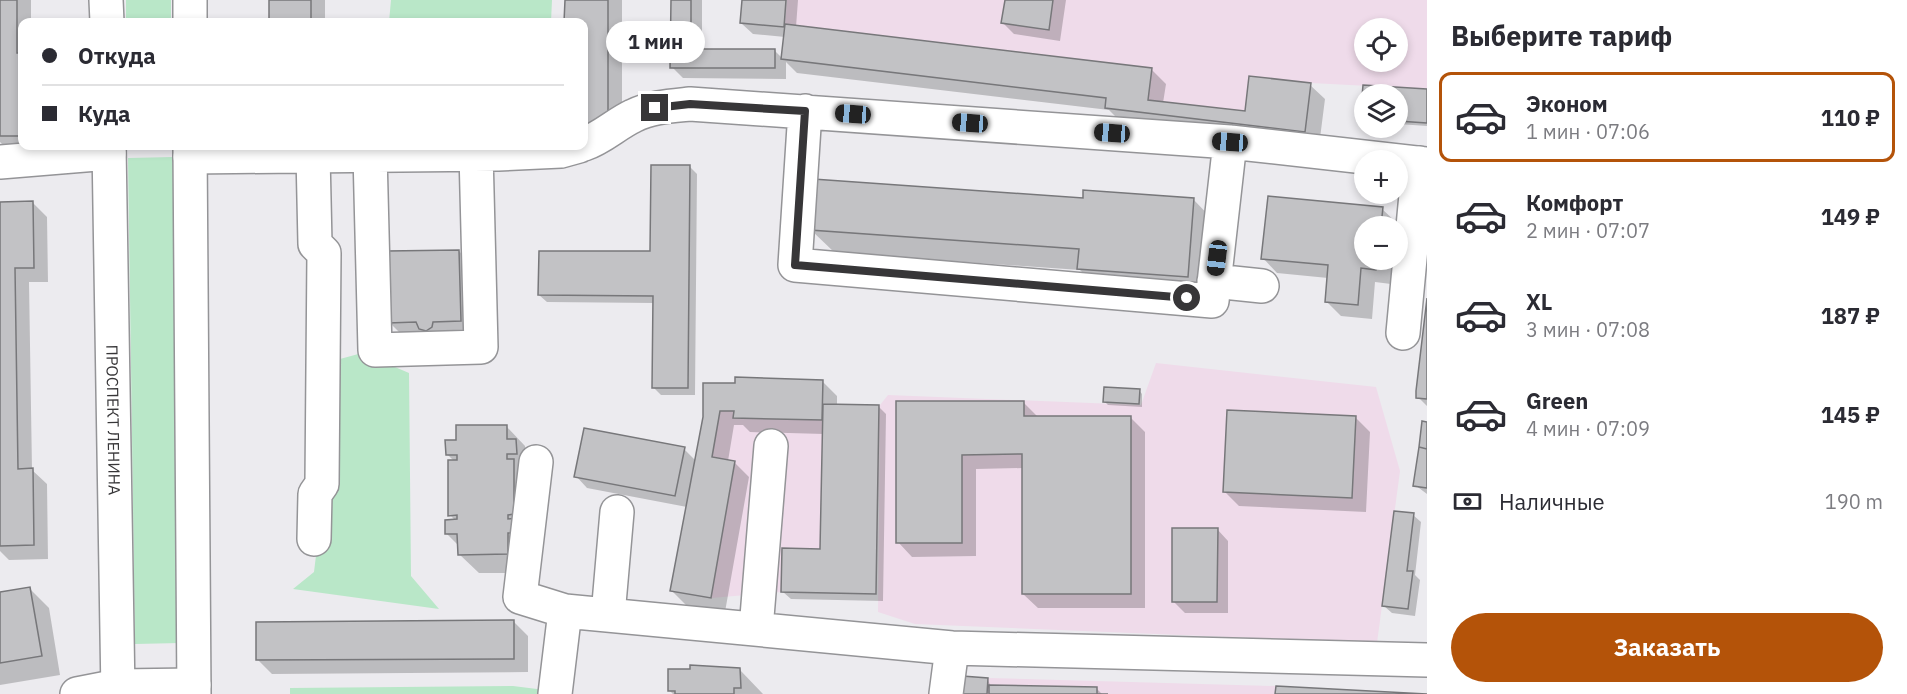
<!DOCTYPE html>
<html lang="ru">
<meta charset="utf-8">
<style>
body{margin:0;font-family:"IBM Plex Sans",sans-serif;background:#f7f7f7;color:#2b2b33;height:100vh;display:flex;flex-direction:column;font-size:22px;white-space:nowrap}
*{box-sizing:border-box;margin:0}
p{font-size:20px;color:#7c7c81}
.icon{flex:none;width:33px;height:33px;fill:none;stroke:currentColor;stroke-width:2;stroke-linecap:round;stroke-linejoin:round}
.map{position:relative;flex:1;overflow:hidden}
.side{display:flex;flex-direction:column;background:#fff;width:480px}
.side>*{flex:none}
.top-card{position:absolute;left:18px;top:18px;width:570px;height:132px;border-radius:12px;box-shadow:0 3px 9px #0003;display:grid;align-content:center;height:132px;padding:0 24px;background:#fff}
.buttons{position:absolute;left:1354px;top:18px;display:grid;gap:12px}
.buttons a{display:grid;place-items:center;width:54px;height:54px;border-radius:50%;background:#fff;box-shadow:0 3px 9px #0003;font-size:30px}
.end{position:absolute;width:27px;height:27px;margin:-14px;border:8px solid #373638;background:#fff;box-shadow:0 0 0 3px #fff}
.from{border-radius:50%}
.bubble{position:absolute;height:42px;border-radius:21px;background:#fff;box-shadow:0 3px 9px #0003;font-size:20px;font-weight:700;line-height:42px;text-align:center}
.car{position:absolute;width:18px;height:36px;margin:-18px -9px;border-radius:8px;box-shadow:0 0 4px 2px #0007;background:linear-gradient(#222 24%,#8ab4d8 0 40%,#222 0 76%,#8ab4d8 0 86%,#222 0)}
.top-card b{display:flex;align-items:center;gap:21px;height:57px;font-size:22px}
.top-card b+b{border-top:2px solid #e1e1e2}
.top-card i{width:15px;height:15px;background:#2b2b33}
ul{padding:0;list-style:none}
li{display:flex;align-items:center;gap:18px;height:90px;margin:0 12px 9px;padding:0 12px;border:3px solid transparent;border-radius:12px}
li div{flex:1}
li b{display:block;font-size:22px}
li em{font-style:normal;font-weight:700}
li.current{border-color:#b45309}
li>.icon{width:54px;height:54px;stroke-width:1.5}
h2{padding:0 24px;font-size:27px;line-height:72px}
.pay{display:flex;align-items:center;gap:15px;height:66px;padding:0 24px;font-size:22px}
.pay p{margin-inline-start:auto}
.action{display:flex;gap:12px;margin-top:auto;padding:12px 24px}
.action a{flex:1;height:69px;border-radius:36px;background:#b45309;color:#fff;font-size:24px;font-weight:700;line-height:69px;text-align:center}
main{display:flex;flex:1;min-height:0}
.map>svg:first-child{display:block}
.industrial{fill:#efdbea;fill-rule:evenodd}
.green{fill:#b9e7c8}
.shadow{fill:#0003}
.building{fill:#c2c2c5;stroke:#77777a;stroke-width:1.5}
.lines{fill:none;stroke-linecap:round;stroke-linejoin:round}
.minor-casing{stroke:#949497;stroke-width:36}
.major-casing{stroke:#949497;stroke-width:36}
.minor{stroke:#fff;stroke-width:33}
.major{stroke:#fff;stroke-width:33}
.route{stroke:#373638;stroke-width:8}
.labels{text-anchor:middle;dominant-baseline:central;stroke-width:6;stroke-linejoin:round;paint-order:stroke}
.street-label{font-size:16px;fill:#373638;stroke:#fff}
</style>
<main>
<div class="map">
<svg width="1427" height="694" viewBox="0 0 1427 694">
<rect width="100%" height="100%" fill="#ecebef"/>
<!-- industrial -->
<path class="industrial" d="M787,0H1427V89L1311,83L1250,76L1245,111L1148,100L1151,68L785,24ZM1365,28H1398V62H1365Z
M1156,363L1376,387L1400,471L1377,643L915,624L878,612L880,420L876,594L781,592L711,598L670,591L703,417V383H734L735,377L823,380V404L880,405L888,395L1141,405Z
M988,678L1276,686L1427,694H987Z"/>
<!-- green -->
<path class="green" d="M126,0H171V22H126Z
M391,0H552L551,22H389Z
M173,157L180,643L135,644L128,158Z
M362,353L409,373L411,576L439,609L293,589L314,572L340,359Z
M513,686L545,690V694H290V688Z"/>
<!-- shadow -->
<path class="shadow" d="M0,0H31V22H22V146L8,150L0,142Z
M271,0H325V22H271Z
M566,0H622V140H584V22H566Z
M672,0H702V51H775L783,59L785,37L753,34L741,23L743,0H798L796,27L1151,69L1166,84L1163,103L1246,113L1310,85L1325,99L1319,146L1121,122L1109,110L797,73L786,62V79L683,78L672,67Z
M1006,0H1066L1060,41L1014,34L1003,23Z
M1364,86L1427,90V126L1398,124V94H1365V121L1362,118Z
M689,166L697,174L695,395H661L653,387L654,303L547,302L539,295L652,253Z
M1084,199H1193L1216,223L1211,300L1102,292L1080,270L835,253L811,230Z
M0,203H33L47,217L48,282H29L32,470L47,484L48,559L9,560L0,551Z
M1382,209L1397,223L1396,226H1365V260H1393L1391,284L1375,282L1372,319L1341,316L1326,301L1328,278L1277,273L1263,258Z
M459,251L478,271L480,340L409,342L389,322Z
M1427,315V406L1418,397Z
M822,381L837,396V406L879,407L886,414L883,601L791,599L783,592L822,550L824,434L750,432L743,425H734L728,461L734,462L749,477L725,612L686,605L672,591L687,507L587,488L576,476L684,449L696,461L704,417L705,384Z
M1139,390L1142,394V407L1108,405L1105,402Z
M898,403H1024L1038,417H1130L1145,432V608H1038L1023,594V468L976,469V556L912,557L898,542Z
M1355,417L1370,432L1366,512L1239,506L1224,491Z
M1427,423V494L1415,485Z
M506,426L525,446L527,573H479L459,554V546L446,533L456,521L450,515L454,461L447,454L458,441Z
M1413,515L1421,522L1415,575L1420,580L1415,616L1392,613L1384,606Z
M1217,529L1228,541V613H1185L1174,602Z
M29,588L49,608L60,675L0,685V593Z
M514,622L528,636V672L272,674L258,660Z
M740,670L763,694H673L670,691Z
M988,680L991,687L1097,689L1102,694H962Z"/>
<!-- building -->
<path class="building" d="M0,0H17V53H22V136H0Z
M269,0H311V22H269Z
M565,0H608V126H584V22H564Z
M671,0H691V49H775V68H670Z
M742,0H786L784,27L740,23Z
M1005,0H1053L1049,30L1001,23Z
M785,24L1152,68L1148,100L1245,111L1249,76L1311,83L1305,132L1105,108L1106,98L781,59Z
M1363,85L1427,89V123L1398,121V94H1365V119H1360Z
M651,165H690L688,388H652L653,296L538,295L539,251H650Z
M813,179L1083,198V190L1194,198L1188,277L1077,269L1079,249L810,230Z
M1268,196L1383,207L1381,226H1365V260H1378L1376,270L1361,268L1358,305L1325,302L1328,265L1261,259Z
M33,201L34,268H15L18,469L33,468L34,545L0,546V202Z
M459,250L461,321L433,322L432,327L426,331L419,329L416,322L388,323L387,251Z
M1427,298V399L1416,398V391Z
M735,377L823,380L822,420L733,418L734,411H720L712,457L735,461L711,598L670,591L703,417V383H735Z
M1104,387L1140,389L1139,404L1103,402Z
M896,401H1024V416H1131V594H1022V454L962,455V543H896Z
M823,404L879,405L876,594L781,592L782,548L820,549Z
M1227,410L1356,416L1352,498L1223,492Z
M1422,421L1427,422V449L1419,447Z
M456,425H507V439H516L517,454H507V459H514V514L508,515V519L518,518L519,533H508V554L458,555L457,534H445V520L457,519V515L448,516V460H457V455H446L445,440H456Z
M584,428L685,447L675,496L574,477Z
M1419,447L1427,449V488L1413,486Z
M1394,511L1414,513L1407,571H1413L1408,609L1382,606Z
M1172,528H1218L1217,602H1172Z
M30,587L42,656L0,663V592Z
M514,620V659L256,660V622Z
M690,665L740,668L741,688H734V694H675V691H668V669H690Z
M962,676L988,678L987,694H961Z
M989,685L1097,687V694H1108H989Z
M1276,686L1427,694H1275Z"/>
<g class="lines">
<!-- minor casing -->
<g class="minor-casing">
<path id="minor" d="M805,111L795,265L1212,301L1230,142
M584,144C602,138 616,124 633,116C651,107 670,106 690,104L1230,142L1427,164
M370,154L375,350L481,347L476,153
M313,155L315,244L324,253L322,484L315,494L314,539
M190,157L498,154L561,151L579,146
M0,162L109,153
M1214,281L1262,286
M1403,333L1419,163
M536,462L520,597L565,611L952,648L1427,660
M608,615L617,512
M756,629L771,446
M77,694L118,686L194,685
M555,694L565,611
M946,694L952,648"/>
</g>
<!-- major casing -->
<g class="major-casing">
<g id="major">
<path d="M106,0L107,22"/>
<path d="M190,0V22"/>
<path id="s1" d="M109,146L118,694"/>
<path d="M190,146L194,694"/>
</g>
</g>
<!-- minor -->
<use href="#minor" class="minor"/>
<!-- major -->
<use href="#major" class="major"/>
</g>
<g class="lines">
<!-- route -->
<path class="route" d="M655,108L690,104L805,111L795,265L1187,298"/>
</g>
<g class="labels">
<!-- street labels -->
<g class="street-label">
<text stroke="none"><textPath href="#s1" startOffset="274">ПРОСПЕКТ ЛЕНИНА</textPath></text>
</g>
</g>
</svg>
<div class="buttons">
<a><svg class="icon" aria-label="locate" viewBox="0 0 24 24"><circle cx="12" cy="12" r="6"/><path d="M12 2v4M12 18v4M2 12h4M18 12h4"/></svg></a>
<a><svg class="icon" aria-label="layers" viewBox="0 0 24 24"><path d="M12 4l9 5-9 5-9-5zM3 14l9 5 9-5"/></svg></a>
<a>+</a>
<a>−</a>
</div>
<i class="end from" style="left:1187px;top:298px"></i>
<i class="end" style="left:655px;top:108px"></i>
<div class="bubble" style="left:606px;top:21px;width:99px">1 мин</div>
<i class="car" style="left:853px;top:114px;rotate:274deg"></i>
<i class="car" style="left:970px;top:123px;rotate:274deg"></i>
<i class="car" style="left:1112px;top:133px;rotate:274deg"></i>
<i class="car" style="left:1230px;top:142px;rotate:274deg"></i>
<i class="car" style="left:1217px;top:258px;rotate:187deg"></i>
<div class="top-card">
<b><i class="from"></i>Откуда</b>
<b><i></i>Куда</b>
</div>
</div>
<section class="side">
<h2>Выберите тариф</h2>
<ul>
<li class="current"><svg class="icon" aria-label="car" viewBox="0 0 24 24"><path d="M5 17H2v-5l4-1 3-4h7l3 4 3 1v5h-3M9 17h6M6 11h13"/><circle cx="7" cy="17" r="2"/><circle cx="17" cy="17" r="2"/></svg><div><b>Эконом</b><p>1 мин · 07:06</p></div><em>110 ₽</em></li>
<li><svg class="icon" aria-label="car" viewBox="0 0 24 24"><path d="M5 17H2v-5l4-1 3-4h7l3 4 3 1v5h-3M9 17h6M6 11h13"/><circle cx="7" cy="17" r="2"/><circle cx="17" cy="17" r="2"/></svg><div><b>Комфорт</b><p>2 мин · 07:07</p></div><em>149 ₽</em></li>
<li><svg class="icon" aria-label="car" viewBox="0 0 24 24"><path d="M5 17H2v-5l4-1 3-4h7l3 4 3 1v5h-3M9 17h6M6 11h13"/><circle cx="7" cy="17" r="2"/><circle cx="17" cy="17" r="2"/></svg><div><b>XL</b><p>3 мин · 07:08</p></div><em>187 ₽</em></li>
<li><svg class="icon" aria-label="car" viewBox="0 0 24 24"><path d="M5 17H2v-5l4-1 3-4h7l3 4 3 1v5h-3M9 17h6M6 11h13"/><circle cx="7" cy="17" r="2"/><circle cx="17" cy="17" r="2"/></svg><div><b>Green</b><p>4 мин · 07:09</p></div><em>145 ₽</em></li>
</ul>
<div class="pay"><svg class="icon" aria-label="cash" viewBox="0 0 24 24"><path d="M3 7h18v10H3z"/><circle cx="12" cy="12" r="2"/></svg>Наличные<p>190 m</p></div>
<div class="action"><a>Заказать</a></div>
</section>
</main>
